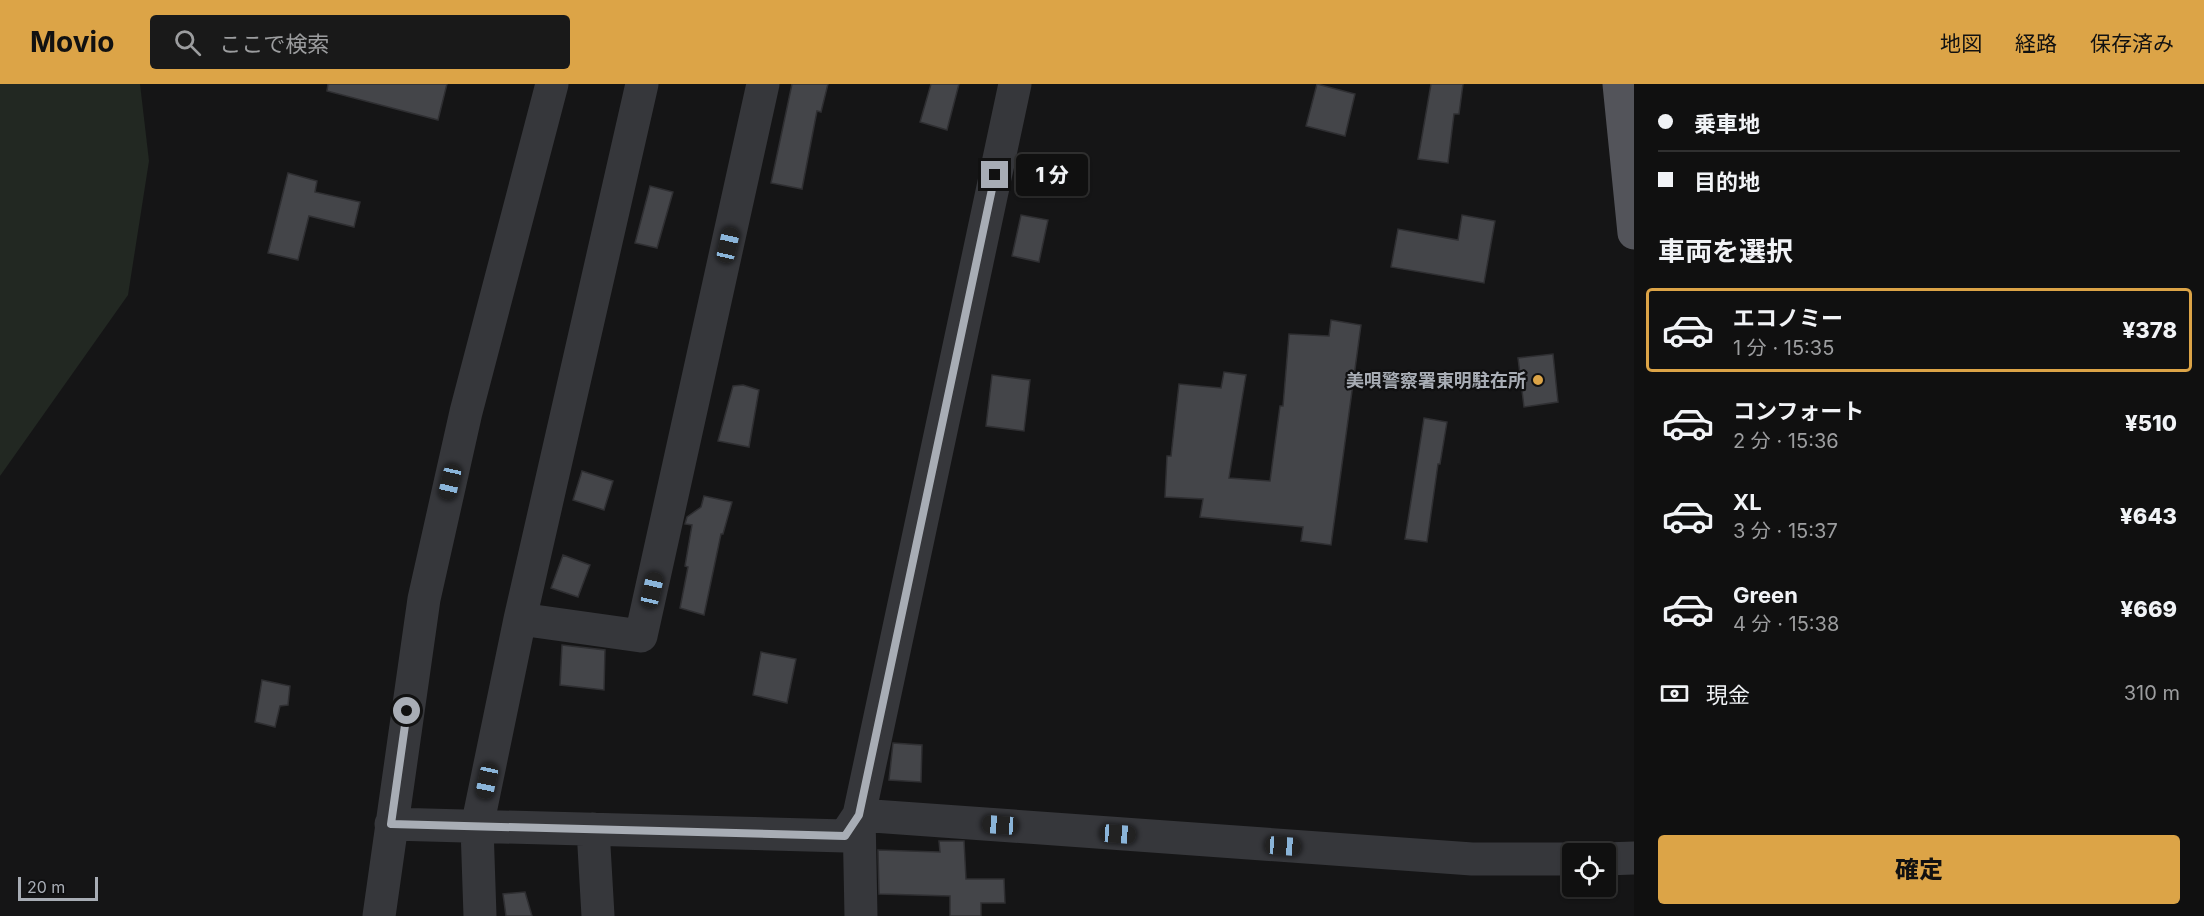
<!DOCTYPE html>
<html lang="ja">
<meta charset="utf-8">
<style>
body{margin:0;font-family:Inter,"Noto Sans JP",sans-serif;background:#191919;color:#f1f3f6;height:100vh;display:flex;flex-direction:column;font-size:22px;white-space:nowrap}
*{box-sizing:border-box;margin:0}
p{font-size:20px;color:#9c9d9f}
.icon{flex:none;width:33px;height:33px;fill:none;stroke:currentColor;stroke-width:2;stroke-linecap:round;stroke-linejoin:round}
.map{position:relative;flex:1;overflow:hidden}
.panel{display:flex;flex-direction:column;background:#101010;width:570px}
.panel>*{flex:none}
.guide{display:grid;align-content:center;height:132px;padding:0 24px;background:#101010}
.controls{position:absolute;left:1562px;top:759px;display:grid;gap:12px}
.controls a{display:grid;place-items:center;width:54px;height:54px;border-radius:6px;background:#101010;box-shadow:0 2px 4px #0004,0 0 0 2px #303030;font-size:30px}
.scale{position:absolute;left:18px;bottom:15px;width:80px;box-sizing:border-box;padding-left:6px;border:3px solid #a8adb5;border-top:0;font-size:16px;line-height:21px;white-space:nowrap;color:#a8adb5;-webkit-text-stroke:4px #101011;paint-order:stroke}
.end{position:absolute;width:27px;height:27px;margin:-14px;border:8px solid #a8adb5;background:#111;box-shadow:0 0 0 3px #111}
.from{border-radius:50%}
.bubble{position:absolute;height:42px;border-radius:6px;background:#101010;box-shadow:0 2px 4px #0004,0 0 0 2px #303030;font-size:20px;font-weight:800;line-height:42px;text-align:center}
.car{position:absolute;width:18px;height:36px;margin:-18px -9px;border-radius:8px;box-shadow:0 0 4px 2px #0007;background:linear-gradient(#222 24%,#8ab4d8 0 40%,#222 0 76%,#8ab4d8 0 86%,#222 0)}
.guide b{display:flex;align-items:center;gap:21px;height:57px;font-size:22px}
.guide b+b{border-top:2px solid #303030}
.guide i{width:15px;height:15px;background:#f1f3f6}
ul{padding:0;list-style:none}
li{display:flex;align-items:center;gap:18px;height:84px;margin:0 12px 9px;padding:0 12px;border:3px solid transparent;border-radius:6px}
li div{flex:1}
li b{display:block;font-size:22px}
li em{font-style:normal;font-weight:800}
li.selected{border-color:#dca447}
li>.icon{width:54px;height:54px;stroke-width:1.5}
h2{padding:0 24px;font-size:27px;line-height:72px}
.pay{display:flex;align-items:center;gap:15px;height:66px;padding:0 24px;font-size:22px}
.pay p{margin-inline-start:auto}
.action{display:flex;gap:12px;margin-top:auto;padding:12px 24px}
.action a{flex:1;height:69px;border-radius:6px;background:#dca447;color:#111;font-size:24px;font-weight:800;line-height:69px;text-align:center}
header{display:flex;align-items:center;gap:36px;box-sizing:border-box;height:84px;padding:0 30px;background:#dca447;color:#111}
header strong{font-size:28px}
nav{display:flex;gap:33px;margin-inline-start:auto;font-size:21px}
.search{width:420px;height:54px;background:#191919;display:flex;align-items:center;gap:15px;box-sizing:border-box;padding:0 21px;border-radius:6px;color:#9c9d9f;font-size:22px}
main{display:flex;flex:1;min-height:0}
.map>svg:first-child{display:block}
.green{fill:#222822}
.building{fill:#444549;stroke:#2f2f32;stroke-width:1.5}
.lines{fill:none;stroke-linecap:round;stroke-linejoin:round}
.minor{stroke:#36373b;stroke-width:33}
.major{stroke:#53545a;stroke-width:33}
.route{stroke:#a8adb5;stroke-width:8}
.poi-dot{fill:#dca447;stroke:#101011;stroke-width:2}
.labels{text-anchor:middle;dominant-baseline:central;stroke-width:4.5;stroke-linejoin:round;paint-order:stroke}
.poi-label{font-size:18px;font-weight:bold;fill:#a8adb5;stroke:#101011;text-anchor:end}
</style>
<header>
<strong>Movio</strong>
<div class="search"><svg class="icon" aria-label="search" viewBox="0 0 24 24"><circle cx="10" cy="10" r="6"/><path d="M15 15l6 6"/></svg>ここで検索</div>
<nav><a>地図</a><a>経路</a><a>保存済み</a></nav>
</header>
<main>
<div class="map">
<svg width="1634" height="832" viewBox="0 0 1634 832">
<rect width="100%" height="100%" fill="#151516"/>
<!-- green -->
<path class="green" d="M0,0H140L149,77L128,211L0,392Z"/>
<!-- building -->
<path class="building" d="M328,0H447L438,36L327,7Z
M792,0H828L821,28L817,27L802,105L771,99Z
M931,0H959L947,46L920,38Z
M1317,0L1355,10L1345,52L1306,42Z
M1431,0H1463L1459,30H1454L1448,79L1418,75Z
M288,89L317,97L315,108L360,118L354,143L309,132L298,176L268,169Z
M650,102L673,108L657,164L635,159Z
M1021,131L1048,136L1039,178L1012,172Z
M1462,131L1495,137L1484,199L1391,183L1398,145L1458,156Z
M1331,236L1361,241L1331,461L1301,457L1303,443L1200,433L1203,415L1165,413L1167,372H1171L1179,300L1221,304L1224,288L1246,291L1229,394L1270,397L1280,322H1283L1289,250L1329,252Z
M1553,270L1558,318L1524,323L1518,274Z
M992,291L1030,296L1024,347L986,342Z
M743,301L759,306L749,363L718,357L733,302Z
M1424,334L1447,338L1440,380H1438L1427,458L1405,455Z
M582,387L613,397L604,426L573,416Z
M704,412L732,418L723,450H721L704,531L680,524L688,483L685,482L692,441L685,440L687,433L701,423Z
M563,471L590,481L578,513L551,504Z
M562,561L605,566L604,606L560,601Z
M761,568L796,575L787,619L753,611Z
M262,596L290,602L288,621L280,622L275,643L255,638Z
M893,659L922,661L921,698L889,696Z
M939,757H964L966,795H1004L1005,819H981V832H950V812L879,810L878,766L940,768Z
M525,808L532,832H506L503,810Z"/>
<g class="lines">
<!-- minor -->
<path class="minor" d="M520,535L641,552L763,0
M859,731L1472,775H1572
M391,740L845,752L859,731
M593,745L598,832
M1605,775L1634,774
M379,832L424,515L466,328L552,0
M480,832L477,743L520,535L642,0
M861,832L859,731L1015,0"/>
<!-- major -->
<path class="major" d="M1619,0L1634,149"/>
</g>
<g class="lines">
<!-- route -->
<path class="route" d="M407,627L391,740L845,752L859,731L995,91"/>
</g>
<!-- markers -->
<circle class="poi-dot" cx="1538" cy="296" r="6"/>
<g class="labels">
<!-- poi labels -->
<g class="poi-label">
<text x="1526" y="296">美唄警察署東明駐在所</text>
</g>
</g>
</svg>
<div class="controls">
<a><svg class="icon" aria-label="locate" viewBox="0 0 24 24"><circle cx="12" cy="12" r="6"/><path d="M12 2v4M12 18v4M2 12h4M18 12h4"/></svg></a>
</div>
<div class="scale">20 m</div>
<i class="end from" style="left:407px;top:627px"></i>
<i class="end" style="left:995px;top:91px"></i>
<div class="bubble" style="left:1016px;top:70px;width:72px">1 分</div>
<i class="car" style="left:728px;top:161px;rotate:13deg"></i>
<i class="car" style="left:450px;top:398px;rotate:193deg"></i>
<i class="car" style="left:652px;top:506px;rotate:13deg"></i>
<i class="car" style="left:487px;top:697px;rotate:192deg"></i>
<i class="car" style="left:1000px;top:741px;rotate:274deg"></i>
<i class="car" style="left:1118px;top:750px;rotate:94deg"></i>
<i class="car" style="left:1283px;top:762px;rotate:94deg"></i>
</div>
<section class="panel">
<div class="guide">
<b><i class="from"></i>乗車地</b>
<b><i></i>目的地</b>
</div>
<h2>車両を選択</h2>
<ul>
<li class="selected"><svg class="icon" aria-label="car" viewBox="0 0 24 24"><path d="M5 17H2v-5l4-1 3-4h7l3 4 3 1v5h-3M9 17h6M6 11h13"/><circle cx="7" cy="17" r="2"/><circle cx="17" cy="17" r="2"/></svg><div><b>エコノミー</b><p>1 分 · 15:35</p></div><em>¥378</em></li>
<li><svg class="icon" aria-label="car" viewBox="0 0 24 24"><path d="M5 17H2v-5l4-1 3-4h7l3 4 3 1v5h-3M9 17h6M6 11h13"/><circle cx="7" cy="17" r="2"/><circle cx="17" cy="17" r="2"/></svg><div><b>コンフォート</b><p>2 分 · 15:36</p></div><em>¥510</em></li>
<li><svg class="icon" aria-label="car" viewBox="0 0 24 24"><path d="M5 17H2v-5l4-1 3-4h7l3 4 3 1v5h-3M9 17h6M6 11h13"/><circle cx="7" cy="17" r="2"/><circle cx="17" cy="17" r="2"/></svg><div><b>XL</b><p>3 分 · 15:37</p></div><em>¥643</em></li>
<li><svg class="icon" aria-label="car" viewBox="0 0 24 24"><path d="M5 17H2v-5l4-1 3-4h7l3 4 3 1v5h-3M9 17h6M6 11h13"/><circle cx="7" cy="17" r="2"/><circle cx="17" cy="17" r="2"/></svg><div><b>Green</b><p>4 分 · 15:38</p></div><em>¥669</em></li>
</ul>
<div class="pay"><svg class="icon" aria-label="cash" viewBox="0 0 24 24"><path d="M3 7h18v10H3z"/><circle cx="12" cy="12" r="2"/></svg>現金<p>310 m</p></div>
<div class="action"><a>確定</a></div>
</section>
</main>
